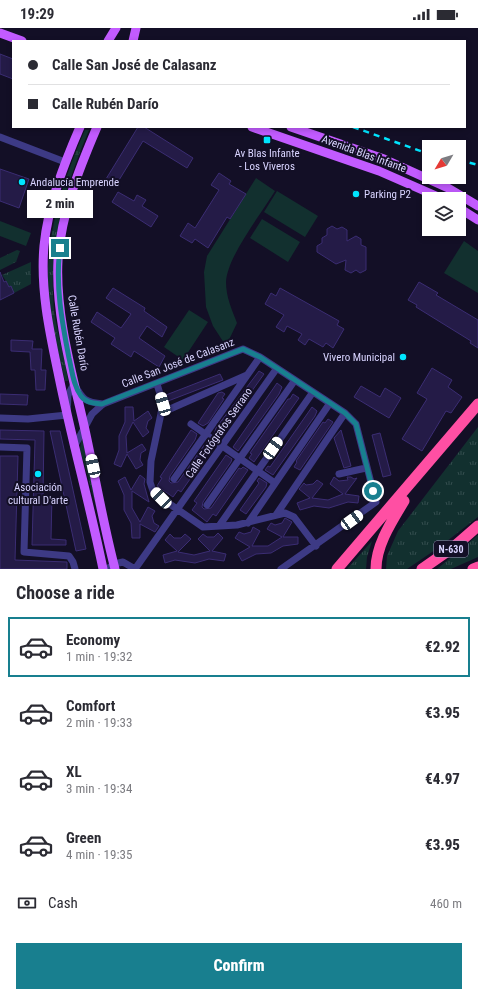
<!DOCTYPE html>
<meta charset="utf-8">
<style>
body{margin:0;font-family:"Roboto Condensed",sans-serif;background:#f7f7f7;color:#2b2b33;height:100vh;display:flex;flex-direction:column;font-size:15px;white-space:nowrap}
*{box-sizing:border-box;margin:0}
p{font-size:13px;color:#7c7c81}
.icon{flex:none;width:22px;height:22px;fill:none;stroke:currentColor;stroke-width:2;stroke-linecap:round;stroke-linejoin:round}
.map{position:relative;height:541px;overflow:hidden}
.sheet{display:flex;flex-direction:column;background:#fff;flex:1}
.sheet>*{flex:none}
.hud{position:absolute;left:12px;top:12px;width:454px;height:88px;border-radius:0px;box-shadow:0 2px 6px #0003;display:grid;align-content:center;height:88px;padding:0 16px;background:#fff}
.needle{width:26px;rotate:232deg}
.buttons{position:absolute;left:422px;top:112px;display:grid;gap:8px}
.buttons a{display:grid;place-items:center;width:44px;height:44px;border-radius:0px;background:#fff;box-shadow:0 2px 6px #0003;font-size:20px}
.end{position:absolute;width:18px;height:18px;margin:-9px;border:5px solid #187f8f;background:#fff;box-shadow:0 0 0 2px #fff}
.from{border-radius:50%}
.bubble{position:absolute;height:28px;border-radius:0px;background:#fff;box-shadow:0 2px 6px #0003;font-size:13px;font-weight:800;line-height:28px;text-align:center}
.car{position:absolute;width:12px;height:24px;margin:-12px -6px;border-radius:5px;box-shadow:0 0 3px 1px #0007;background:linear-gradient(#fff 24%,#345 0 40%,#fff 0 76%,#345 0 86%,#fff 0)}
.hud b{display:flex;align-items:center;gap:14px;height:38px;font-size:15px}
.hud b+b{border-top:1px solid #e1e1e2}
.hud i{width:10px;height:10px;background:#2b2b33}
ul{padding:0;list-style:none}
li{display:flex;align-items:center;gap:12px;height:60px;margin:0 8px 6px;padding:0 8px;border:2px solid transparent;border-radius:0px}
li div{flex:1}
li b{display:block;font-size:15px}
li em{font-style:normal;font-weight:800}
li.on{border-color:#187f8f}
li>.icon{width:36px;height:36px;stroke-width:1.5}
h2{padding:0 16px;font-size:18px;line-height:48px}
.pay{display:flex;align-items:center;gap:10px;height:44px;padding:0 16px;font-size:15px}
.pay p{margin-inline-start:auto}
.cta{display:flex;gap:8px;margin-top:auto;padding:8px 16px}
.cta a{flex:1;height:46px;border-radius:0px;background:#187f8f;color:#fff;font-size:16px;font-weight:800;line-height:46px;text-align:center}
.status{display:flex;justify-content:space-between;align-items:center;height:28px;padding:0 20px;background:#fff;direction:ltr}
.status svg{height:11px;fill:currentColor}
.map>svg:first-child{display:block}
.grass{fill:url(#grass-tufts)}
.garden{fill:#12302f}
.building{fill:#241b47;stroke:#3b2d73}
.lines{fill:none;stroke-linecap:round;stroke-linejoin:round}
.minor{stroke:#3d3a85;stroke-width:7}
.major{stroke:#c25bff;stroke-width:9}
.highway{stroke:#ff4fa3;stroke-width:11}
.rail{stroke:#00e5ff;stroke-width:2.5;stroke-dasharray:6 5;stroke-linecap:butt}
.route{stroke:#187f8f;stroke-width:5}
.poi-dot{fill:#00e5ff;stroke:#130f26;stroke-width:1.5}
.labels{text-anchor:middle;dominant-baseline:central;stroke-width:4;stroke-linejoin:round;paint-order:stroke}
.shield{fill:#130f26;stroke:#9e99be;stroke-width:1}
.shield-label{font-size:10px;font-weight:bold;fill:#d9d4ff}
.poi-label{font-size:11px;fill:#d9d4ff;stroke:#130f26}
.street-label{font-size:11px;fill:#d9d4ff;stroke:#130f26}
</style>
<div class="status"><b>19:29</b><svg viewBox="0 0 49 12"><path d="M0 12V9h3v3zM5 12V6h3v6zM10 12V3h3v9zM15 12V0h3v12zM26 1h20v11H26zM47 4h2v5h-2z"/></svg></div>
<div class="map">
<svg width="478" height="541" viewBox="0 0 478 541">
<defs>
<pattern id="grass-tufts" width="24" height="20" patternUnits="userSpaceOnUse"><rect width="24" height="20" fill="#12302f"/><path d="M3 7l-1-3M5 7V3M7 7l1-3M15 17l-1-3M17 17v-4M19 17l1-3" fill="none" stroke="#344d4e"/></pattern>
</defs>
<rect width="100%" height="100%" fill="#130f26"/>
<!-- grass -->
<path class="grass" d="M85,102H89C64,160 48,218 54,282C57,306 65,329 68,353H65C59,325 50,296 48,267C45,209 62,154 85,102Z
M17,222L20,223L16,234L0,242V230Z
M31,234V256L14,265L2,247Z
M478,399V489L438,520L407,541H386L387,528L398,503Z
M82,409L98,486L80,421Z
M478,507V529L451,541H437Z
M372,513L367,529L366,541H347Z"/>
<!-- garden -->
<path class="garden" d="M256,150L275,163C261,186 227,229 226,254C226,269 232,282 237,295L226,318L213,298L206,279L204,244L207,228Z
M277,163L318,188L305,209L264,184Z
M262,191L300,214L288,234L250,210Z
M0,193L31,205L26,218L0,208Z
M464,213L478,223V265L444,245Z
M189,282L208,294L183,332L164,319Z"/>
<!-- building -->
<path class="building" d="M0,26L13,31V51L0,46Z
M138,99H144L193,130L187,140L143,113L116,157L106,151Z
M0,141L29,151L19,180L0,173Z
M219,145L231,153L229,156L246,166L230,191L227,189L208,220L195,211L192,215L180,208L188,195L195,200L219,162L211,157Z
M118,164L134,173L137,167L146,172L142,178L158,188L151,199L112,174Z
M332,198L337,201L342,199L347,202V213L356,208L361,211V217L366,219V242L360,245L356,242L351,245L345,242L346,232L336,236L317,224V218L322,215V210L327,207V201Z
M0,244L4,254L6,253L9,259L11,258L14,265L0,272Z
M419,254L438,265L436,267L478,292V320L470,315L471,313L416,279L417,277L408,272Z
M113,260L145,280L144,283L167,299L162,309L147,298L139,310L165,328L159,339L134,323L131,329L111,316L115,310L91,294L97,284L121,300L131,286L106,270Z
M280,260L339,293L337,297L344,301L333,320L326,315L323,319L309,311L305,317L298,312L302,306L287,298L284,304L276,299L284,287L265,276L271,265L276,268Z
M11,312L33,313L32,321H42L41,342H46L45,362H36L35,342H31L30,324L11,323Z
M432,340L452,352L448,359L462,369L451,385L446,383L422,423L402,411L427,371L417,365Z
M259,343L264,346L219,409L214,406L216,400Z
M220,346L223,352L168,373L166,367Z
M277,355L282,359L279,366L238,423L233,419Z
M361,358L380,369L385,360L401,370L389,390L354,369Z
M222,364L225,366L222,370L224,371L208,395L203,398L198,395L218,365Z
M0,366L28,367L27,377L0,376Z
M293,366L299,370L254,434L249,430L252,426L250,425L288,371H290Z
M125,379H133L134,393L148,383L152,390L148,393L146,400L149,404L143,409L133,394L126,408L127,425L142,416L146,422L141,425L140,432L143,437L136,441L127,426L121,439L114,436L119,422V408L125,394Z
M312,379L317,383L315,388L273,447L265,442L268,438L270,439Z
M328,391L333,394L300,442L294,439L297,434L296,433L323,394L325,395Z
M0,402L44,403L43,468H52L51,511L66,512V517H32L35,412L0,411Z
M191,402L197,406L195,412L170,448L169,453L171,455L178,454L205,416L208,414L213,418L181,464L178,462L173,469L157,458L162,450L160,449Z
M341,402L351,438L344,440L334,410Z
M50,403H60L86,521L76,523Z
M380,405L391,447L383,449L372,407Z
M226,427L232,431L231,434L203,474L202,479L204,481L211,480L239,440L241,441L243,439L248,442L216,488L213,486L207,494L192,482L197,475L194,473Z
M0,428H18L15,532L67,534V541H0Z
M140,447L145,451L144,456L149,474L132,463V480L140,494L148,479L155,483L152,488L154,495L159,498L155,504L140,496V510H132L131,495L124,482V467L118,453L125,449L131,462Z
M334,449L339,453L348,452L347,449H351L354,451L357,450L345,466L359,468L358,475L348,474L329,480L314,478L300,482L297,475L310,470L299,461L304,455L306,457L313,456L317,452L323,456L312,470L328,472L343,466L330,456Z
M259,450L267,455L266,459L246,486L240,482L259,455L257,453Z
M285,490L292,494L283,509H298V516L283,518L271,525L256,526L242,533L238,526L250,519L235,510L239,504L244,506L251,504L253,499L260,503L252,518H268L282,509L267,501L271,495L275,497L282,495Z
M218,505L223,510L212,523L226,526L224,533L209,531L195,535L175,532L165,535L163,527L177,523L165,512L170,506L174,510H181L185,506L191,511L178,524L194,527L210,523L198,511L203,506L207,509H214Z"/>
<g class="lines">
<!-- minor -->
<path class="minor" d="M0,109L65,134
M157,356L163,376L151,433L150,454L153,463L161,470L203,499L237,497L285,485L294,489L316,518
M161,385L247,347
M0,390L28,391L67,387L68,367L74,356C83,372 85,374 103,376
M191,396L275,455
M0,419L27,420L24,524L69,528L73,534L75,541
M74,419L92,386L103,376L243,321L260,329L345,385L356,396L376,474L281,541
M339,446L366,440
M174,451L260,329
M207,477L295,352
M276,487L345,385
M248,495L330,375
M219,498L313,364
M107,541L114,536L123,534L135,541
M135,541L277,340"/>
<!-- major -->
<path class="major" d="M0,5L22,13
M108,13L116,0
M133,13L136,0
M80,99C64,136 48,177 44,218C40,262 50,306 59,349C72,413 90,477 103,541
M97,99C79,141 61,186 58,232C55,287 73,348 85,402C95,448 103,495 115,541
M252,99L379,143L443,171
M291,99L384,131L448,160L478,178
M459,180L478,192"/>
<!-- highway -->
<path class="highway" d="M337,541L478,376
M376,541C376,517 392,493 404,473
M422,541L455,518L478,498
M473,541L478,539"/>
<!-- rail -->
<path class="rail" d="M353,99L429,126
M459,132L478,137"/>
</g>
<g class="lines">
<!-- route -->
<path class="route" d="M60,220C55,257 62,294 69,330C72,342 73,357 81,368C86,375 94,375 102,376L243,321L260,329L330,375L345,385L356,396L373,463"/>
</g>
<!-- markers -->
<g class="poi-dot">
<rect x="263" y="108" width="8" height="8" rx="2"/>
<circle cx="22" cy="154" r="4"/>
<circle cx="356" cy="166" r="4"/>
<circle cx="403" cy="329" r="4"/>
<circle cx="38" cy="446" r="4"/>
</g>
<g class="labels">
<!-- shield labels -->
<rect class="shield" x="434" y="513" width="34" height="16" rx="3"/>
<g class="shield-label">
<text x="451" y="521">N-630</text>
</g>
<!-- poi labels -->
<g class="poi-label">
<text x="267" y="125">Av Blas Infante<tspan x="267" dy="13">- Los Viveros</tspan></text>
<text x="30" y="154" text-anchor="start">Andalucía Emprende</text>
<text x="364" y="166" text-anchor="start">Parking P2</text>
<text x="395" y="329" text-anchor="end">Vivero Municipal</text>
<text x="38" y="459">Asociación<tspan x="38" dy="13">cultural D'arte</tspan></text>
</g>
<!-- street labels -->
<g class="street-label">
<text transform="translate(364 126) rotate(20)">Avenida Blas Infante</text>
<text transform="translate(78 305) rotate(80)">Calle Rubén Darío</text>
<text transform="translate(178 335) rotate(-21)">Calle San José de Calasanz</text>
<text transform="translate(219 405) rotate(-55)">Calle Fotógrafos Serrano</text>
</g>
</g>
</svg>
<div class="buttons">
<a><svg class="needle" viewBox="-14 -14 28 28"><path d="M0-13l5 13h-10z" fill="#e53935"/><path d="M0 13l5-13h-10z" fill="#7c7c81"/></svg></a>
<a><svg class="icon" aria-label="layers" viewBox="0 0 24 24"><path d="M12 4l9 5-9 5-9-5zM3 14l9 5 9-5"/></svg></a>
</div>
<i class="end from" style="left:373px;top:463px"></i>
<i class="end" style="left:60px;top:220px"></i>
<div class="bubble" style="left:27px;top:162px;width:66px">2 min</div>
<i class="car" style="left:163px;top:376px;rotate:344deg"></i>
<i class="car" style="left:273px;top:420px;rotate:35deg"></i>
<i class="car" style="left:93px;top:438px;rotate:348deg"></i>
<i class="car" style="left:161px;top:470px;rotate:315deg"></i>
<i class="car" style="left:352px;top:492px;rotate:54deg"></i>
<div class="hud">
<b><i class="from"></i>Calle San José de Calasanz</b>
<b><i></i>Calle Rubén Darío</b>
</div>
</div>
<section class="sheet">
<h2>Choose a ride</h2>
<ul>
<li class="on"><svg class="icon" aria-label="car" viewBox="0 0 24 24"><path d="M5 17H2v-5l4-1 3-4h7l3 4 3 1v5h-3M9 17h6M6 11h13"/><circle cx="7" cy="17" r="2"/><circle cx="17" cy="17" r="2"/></svg><div><b>Economy</b><p>1 min · 19:32</p></div><em>€2.92</em></li>
<li><svg class="icon" aria-label="car" viewBox="0 0 24 24"><path d="M5 17H2v-5l4-1 3-4h7l3 4 3 1v5h-3M9 17h6M6 11h13"/><circle cx="7" cy="17" r="2"/><circle cx="17" cy="17" r="2"/></svg><div><b>Comfort</b><p>2 min · 19:33</p></div><em>€3.95</em></li>
<li><svg class="icon" aria-label="car" viewBox="0 0 24 24"><path d="M5 17H2v-5l4-1 3-4h7l3 4 3 1v5h-3M9 17h6M6 11h13"/><circle cx="7" cy="17" r="2"/><circle cx="17" cy="17" r="2"/></svg><div><b>XL</b><p>3 min · 19:34</p></div><em>€4.97</em></li>
<li><svg class="icon" aria-label="car" viewBox="0 0 24 24"><path d="M5 17H2v-5l4-1 3-4h7l3 4 3 1v5h-3M9 17h6M6 11h13"/><circle cx="7" cy="17" r="2"/><circle cx="17" cy="17" r="2"/></svg><div><b>Green</b><p>4 min · 19:35</p></div><em>€3.95</em></li>
</ul>
<div class="pay"><svg class="icon" aria-label="cash" viewBox="0 0 24 24"><path d="M3 7h18v10H3z"/><circle cx="12" cy="12" r="2"/></svg>Cash<p>460 m</p></div>
<div class="cta"><a>Confirm</a></div>
</section>
